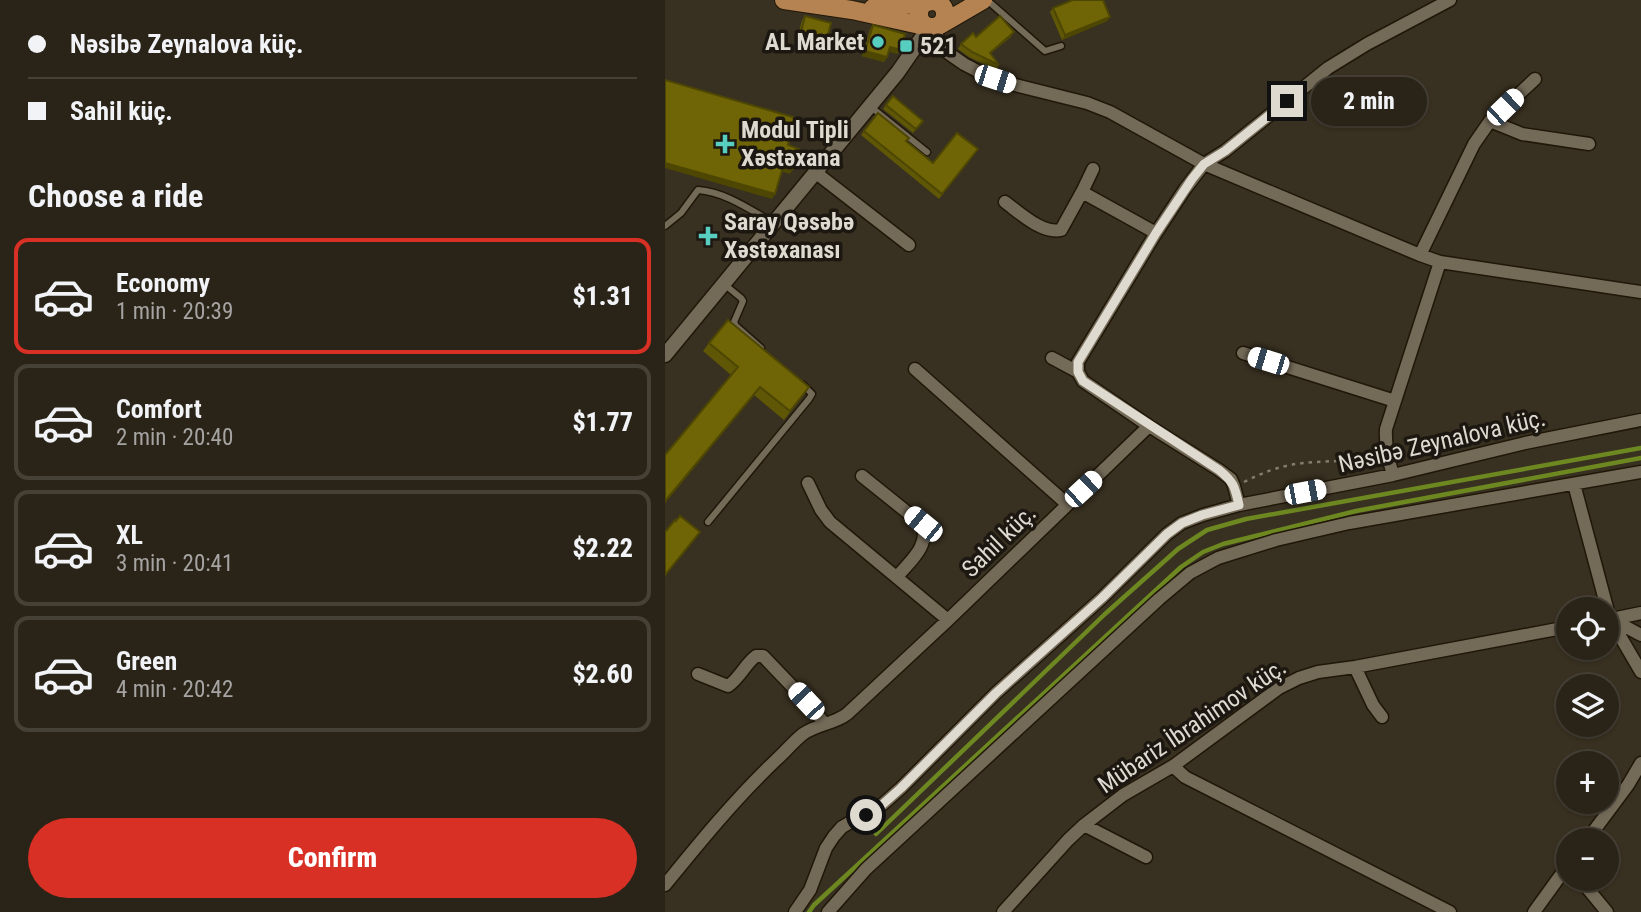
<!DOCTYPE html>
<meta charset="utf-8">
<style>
body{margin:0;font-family:"Roboto Condensed",sans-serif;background:#363025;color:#f1f3f6;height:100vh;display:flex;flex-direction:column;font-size:26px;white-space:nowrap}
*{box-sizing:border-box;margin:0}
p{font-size:23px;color:#a5a4a2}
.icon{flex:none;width:38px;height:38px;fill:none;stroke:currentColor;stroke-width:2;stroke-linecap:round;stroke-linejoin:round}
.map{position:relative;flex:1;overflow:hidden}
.panel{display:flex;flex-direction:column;background:#2a2418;width:665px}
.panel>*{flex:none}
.top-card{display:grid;align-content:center;height:154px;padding:0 28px;background:#2a2418}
.fabs{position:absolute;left:891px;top:597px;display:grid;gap:14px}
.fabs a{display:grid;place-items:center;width:63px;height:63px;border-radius:50%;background:#2a2418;box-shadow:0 2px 5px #0004,0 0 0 2px #464137;font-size:35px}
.end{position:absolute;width:32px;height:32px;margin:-16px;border:9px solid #dfdad0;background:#111;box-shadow:0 0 0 4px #111}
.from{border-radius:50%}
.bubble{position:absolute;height:49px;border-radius:24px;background:#2a2418;box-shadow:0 2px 5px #0004,0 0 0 2px #464137;font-size:23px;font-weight:800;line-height:49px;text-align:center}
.car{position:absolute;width:21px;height:42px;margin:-21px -10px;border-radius:9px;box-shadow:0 0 5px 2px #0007;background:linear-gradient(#fff 24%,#345 0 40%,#fff 0 76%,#345 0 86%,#fff 0)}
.top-card b{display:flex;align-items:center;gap:24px;height:66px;font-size:26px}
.top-card b+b{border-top:2px solid #464137}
.top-card i{width:18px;height:18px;background:#f1f3f6}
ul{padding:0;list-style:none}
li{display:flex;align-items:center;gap:21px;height:116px;margin:0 14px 10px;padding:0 14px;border:4px solid #464137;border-radius:14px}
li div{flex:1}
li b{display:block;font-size:26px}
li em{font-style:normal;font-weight:800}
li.current{border-color:#d93025}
li>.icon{width:63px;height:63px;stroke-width:1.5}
h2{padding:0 28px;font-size:32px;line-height:84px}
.action{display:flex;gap:14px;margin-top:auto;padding:14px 28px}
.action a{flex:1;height:80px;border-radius:42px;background:#d93025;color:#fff;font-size:28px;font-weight:800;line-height:80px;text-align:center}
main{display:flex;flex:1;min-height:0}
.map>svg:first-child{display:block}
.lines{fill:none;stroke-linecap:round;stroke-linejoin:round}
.stream{stroke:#6d8721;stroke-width:4.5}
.service-casing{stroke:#201708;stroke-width:9}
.minor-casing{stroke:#201708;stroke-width:15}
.tertiary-casing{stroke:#201708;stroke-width:17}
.primary-casing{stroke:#201708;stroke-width:20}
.path{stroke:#827b6e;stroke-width:2.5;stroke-dasharray:3.5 5;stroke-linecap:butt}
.service{stroke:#746a58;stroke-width:6}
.minor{stroke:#746a58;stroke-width:12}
.tertiary{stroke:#746a58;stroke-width:14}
.primary{stroke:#b58351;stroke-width:18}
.wall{fill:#5f5705}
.shaded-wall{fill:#4e4704}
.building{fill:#6f6506;stroke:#4e4704;stroke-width:2}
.route{stroke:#dfdad0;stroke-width:9}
.poi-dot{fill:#58cec1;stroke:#1c1811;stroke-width:2.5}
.labels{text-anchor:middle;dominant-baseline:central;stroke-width:7;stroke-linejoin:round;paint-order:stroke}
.poi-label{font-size:24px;font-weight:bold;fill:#dfdad0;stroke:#1c1811;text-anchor:start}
.street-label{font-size:24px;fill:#dfdad0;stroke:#1c1811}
</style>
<main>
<section class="panel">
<div class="top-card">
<b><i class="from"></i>Nəsibə Zeynalova küç.</b>
<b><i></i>Sahil küç.</b>
</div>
<h2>Choose a ride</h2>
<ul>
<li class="current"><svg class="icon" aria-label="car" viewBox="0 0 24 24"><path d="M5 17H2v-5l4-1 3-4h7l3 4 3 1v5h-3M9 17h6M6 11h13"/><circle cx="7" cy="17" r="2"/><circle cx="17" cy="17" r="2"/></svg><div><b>Economy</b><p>1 min · 20:39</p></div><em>$1.31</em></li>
<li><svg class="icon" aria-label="car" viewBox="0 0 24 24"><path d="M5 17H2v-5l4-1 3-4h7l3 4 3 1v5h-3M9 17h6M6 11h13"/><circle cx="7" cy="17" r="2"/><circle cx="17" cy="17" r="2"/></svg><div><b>Comfort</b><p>2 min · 20:40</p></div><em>$1.77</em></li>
<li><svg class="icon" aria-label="car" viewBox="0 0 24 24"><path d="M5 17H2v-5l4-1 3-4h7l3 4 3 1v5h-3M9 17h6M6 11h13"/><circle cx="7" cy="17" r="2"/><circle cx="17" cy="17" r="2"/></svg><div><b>XL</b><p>3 min · 20:41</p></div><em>$2.22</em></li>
<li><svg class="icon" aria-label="car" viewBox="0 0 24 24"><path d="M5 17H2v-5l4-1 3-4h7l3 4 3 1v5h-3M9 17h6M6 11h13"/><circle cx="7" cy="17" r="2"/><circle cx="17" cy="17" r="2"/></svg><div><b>Green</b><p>4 min · 20:42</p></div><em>$2.60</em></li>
</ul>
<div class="action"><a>Confirm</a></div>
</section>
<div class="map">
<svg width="976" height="912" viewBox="0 0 976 912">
<rect width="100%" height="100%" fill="#383020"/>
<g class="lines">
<!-- stream -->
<path class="stream" d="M211,834L440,614L513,549L542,530L581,519L976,448
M144,912L149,905L516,567L538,552L558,544L691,511L976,458"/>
<!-- service casing -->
<g class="service-casing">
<path id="service" d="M322,0L380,51L396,46
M206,107L262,152
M0,226L16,213L33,190C60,192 84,209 107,222
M59,284L76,298L78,301L69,322L71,326L96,348
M43,522L144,399L147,394L138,385"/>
</g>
<!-- minor casing -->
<g class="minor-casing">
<path id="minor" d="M270,27L273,39L279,50L299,64L322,76L346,84L422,103L445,112L539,164L755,255L775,262L976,292
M825,121L857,134L924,144
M150,172L244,245
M417,192L428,169
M340,202C355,213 377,234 396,230L417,192L491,233
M755,255L809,144L825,121L870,79
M578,353L730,401
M387,358L413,372
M250,369L402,504
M484,426L554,470L566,479L569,486L574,505
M728,475C723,459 720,446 721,429L775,262
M197,476L258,525C264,547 245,561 232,577
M143,483L156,510L165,522L283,620
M909,484L945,619L976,672
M946,619L976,635
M942,620L976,613
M690,667L708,705L717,717
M33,674L63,686C75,678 80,664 91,656H98L141,701L160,724
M508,766L520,777L785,912
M419,825L481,857
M922,840L963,785L976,763
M914,878L942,912
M0,885C35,842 70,799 111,760C120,752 128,742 138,734C152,724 169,724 182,714L283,620L484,426L418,381L413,372V362L491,233L520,189L539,164L560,151L663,68L702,44L785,0
M130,912L145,890L161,848L169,836L177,827L218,804L236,788L331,693L437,598L502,534L517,523L538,515L574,505L728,475L860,443L976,420
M163,912L201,869L494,599L525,573L553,558L611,540L684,523L976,472
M338,912L403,840L419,825L458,795L508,766L614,688L634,678L653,672L690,667L903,627
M869,912L903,865"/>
</g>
<!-- tertiary casing -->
<g class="tertiary-casing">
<path id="tertiary" d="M0,355L233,72L264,27"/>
</g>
<!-- primary casing -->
<g class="primary-casing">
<path id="primary" d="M119,0L187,10L264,27
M254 14a13 13 0 1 1 26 0a13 13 0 1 1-26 0Z
M208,8L263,2
M275,25L318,0"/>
</g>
<!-- path -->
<path class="path" d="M736,450L753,455
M579,482C616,463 636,462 677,461"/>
<!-- service -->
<use href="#service" class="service"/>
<!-- minor -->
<use href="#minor" class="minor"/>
<!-- tertiary -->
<use href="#tertiary" class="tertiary"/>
<!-- primary -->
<use href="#primary" class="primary"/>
</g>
<!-- wall -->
<path class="wall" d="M388,8L445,17L442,21L397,40L385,12Z
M140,16L162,39L159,43L133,36L137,20Z
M208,25L232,54L224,51L222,57L219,62L197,56L205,29Z
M311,37H346L325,54L334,65L331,70L304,57L293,49L296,44Z
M228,96L258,121L248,133L218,109Z
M199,131L241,141L268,163L313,149L274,199L196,135Z
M44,343L144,387L119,420L89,395L0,503V455L66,375L38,351Z"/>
<!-- shaded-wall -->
<path class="shaded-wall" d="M445,17L442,21L397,40L400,35Z
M136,32L162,39L159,43L133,36Z
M349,32L346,37L321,57L325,53Z
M225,47L236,50L232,54L222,51Z
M200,51L222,57L219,62L197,56Z
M0,163L110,194L107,199L0,168Z
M118,167L128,169L125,174L115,171Z
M95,387L89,395L0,503V501Z
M35,532L29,541L0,576V575Z"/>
<!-- building -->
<path class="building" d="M408,0H438L445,17L400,35L388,8Z
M140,16L166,23L162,39L136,32Z
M335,16L349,32L325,53L334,65L307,52L296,44L308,33L311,37Z
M208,25L240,34L236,50L225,47L222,57L200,51Z
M0,80L131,118L123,145L134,149L128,169L118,167L110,194L0,163Z
M228,96L258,121L251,129L221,105Z
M213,113L244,138L241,141L268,163L292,133L313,149L277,194L199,131Z
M63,320L144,387L125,411L95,387L0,501V455L73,367L44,343Z
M15,516L35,532L0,575V532L10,520L11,521Z"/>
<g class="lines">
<!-- route -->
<path class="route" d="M201,815L218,804L236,788L331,693L437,598L502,534L517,523L537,515L574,505C570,487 569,482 554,470L418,381L413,372V362L491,233L527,179L539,164L560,151L622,101"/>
</g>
<!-- markers -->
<g class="poi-dot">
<circle cx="213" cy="42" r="7"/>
<rect x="234" y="39" width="14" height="14" rx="3.5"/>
<path d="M56.5 133.5h7v7h7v7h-7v7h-7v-7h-7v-7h7z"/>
<path d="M39.5 225.5h7v7h7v7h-7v7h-7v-7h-7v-7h7z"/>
</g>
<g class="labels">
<!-- poi labels -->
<g class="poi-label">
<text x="199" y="42" text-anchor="end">AL Market</text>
<text x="255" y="46">521</text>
<text x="76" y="130">Modul Tipli<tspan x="76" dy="28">Xəstəxana</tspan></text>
<text x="59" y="222">Saray Qəsəbə<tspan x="59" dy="28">Xəstəxanası</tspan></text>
</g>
<!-- street labels -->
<g class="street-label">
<text transform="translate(777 441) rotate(-13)">Nəsibə Zeynalova küç.</text>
<text transform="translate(334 541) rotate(-44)">Sahil küç.</text>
<text transform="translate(527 726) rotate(-34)">Mübariz İbrahimov küç.</text>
</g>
</g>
</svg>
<div class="fabs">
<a><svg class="icon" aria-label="locate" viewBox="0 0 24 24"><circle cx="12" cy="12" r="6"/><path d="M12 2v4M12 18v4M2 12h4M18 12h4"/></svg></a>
<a><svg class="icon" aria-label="layers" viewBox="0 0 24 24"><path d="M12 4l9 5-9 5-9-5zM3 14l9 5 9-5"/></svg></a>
<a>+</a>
<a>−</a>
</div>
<i class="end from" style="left:201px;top:815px"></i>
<i class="end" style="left:622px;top:101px"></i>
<div class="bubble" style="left:646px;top:77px;width:116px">2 min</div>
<i class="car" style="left:330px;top:79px;rotate:108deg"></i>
<i class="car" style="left:840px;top:107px;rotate:46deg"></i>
<i class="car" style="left:603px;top:361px;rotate:287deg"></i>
<i class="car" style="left:418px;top:489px;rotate:47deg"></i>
<i class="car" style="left:640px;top:492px;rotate:79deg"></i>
<i class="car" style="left:258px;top:524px;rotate:309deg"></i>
<i class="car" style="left:141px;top:701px;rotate:317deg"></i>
</div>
</main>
